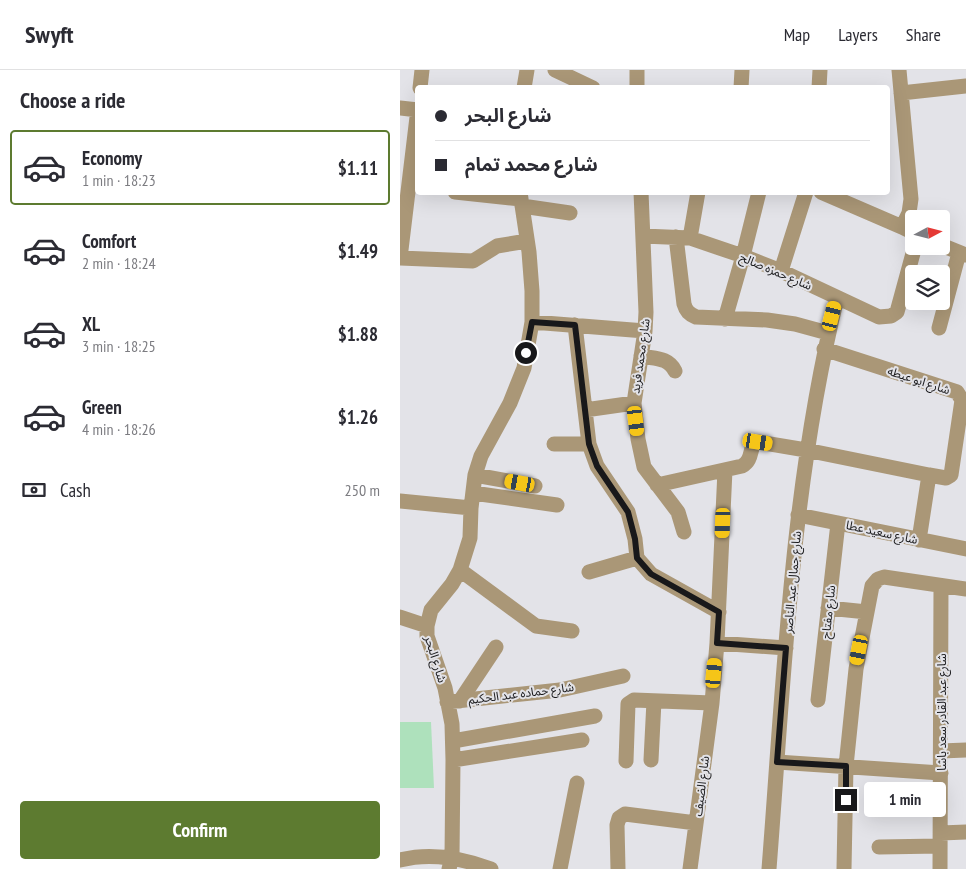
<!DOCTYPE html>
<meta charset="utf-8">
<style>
body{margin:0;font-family:"PT Sans Narrow","Noto Sans Arabic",sans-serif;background:#f2f2f3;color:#2b2b33;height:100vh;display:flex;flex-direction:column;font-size:19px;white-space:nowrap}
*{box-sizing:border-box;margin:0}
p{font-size:16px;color:#7c7c81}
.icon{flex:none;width:28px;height:28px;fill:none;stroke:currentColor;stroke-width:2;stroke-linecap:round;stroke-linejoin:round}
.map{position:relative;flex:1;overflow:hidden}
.panel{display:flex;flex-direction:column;background:#fff;width:400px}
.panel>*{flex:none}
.top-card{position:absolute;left:15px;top:15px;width:475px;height:110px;border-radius:5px;box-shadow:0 5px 20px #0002;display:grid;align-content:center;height:110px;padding:0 20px;background:#fff}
.needle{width:32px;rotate:83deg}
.buttons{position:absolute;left:505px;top:140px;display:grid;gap:10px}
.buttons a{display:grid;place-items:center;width:45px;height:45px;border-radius:5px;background:#fff;box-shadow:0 5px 20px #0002;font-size:25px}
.end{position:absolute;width:22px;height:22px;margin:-11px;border:6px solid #18181a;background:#fff;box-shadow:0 0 0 2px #fff}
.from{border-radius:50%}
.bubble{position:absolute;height:35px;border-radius:5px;background:#fff;box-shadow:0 5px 20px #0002;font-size:16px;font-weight:800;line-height:35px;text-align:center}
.car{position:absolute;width:15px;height:30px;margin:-15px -8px;border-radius:6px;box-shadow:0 0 4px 1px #0007;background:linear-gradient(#f5c518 24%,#345 0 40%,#f5c518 0 76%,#345 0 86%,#f5c518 0)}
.top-card b{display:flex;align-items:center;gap:18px;height:48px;font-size:19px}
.top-card b+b{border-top:1px solid #e1e1e2}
.top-card i{width:12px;height:12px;background:#2b2b33}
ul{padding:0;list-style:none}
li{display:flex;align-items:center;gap:15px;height:75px;margin:0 10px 8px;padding:0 10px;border:2px solid transparent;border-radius:5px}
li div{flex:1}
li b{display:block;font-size:19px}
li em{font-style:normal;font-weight:800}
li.selected{border-color:#5d7b30}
li>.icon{width:45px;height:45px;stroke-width:1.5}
h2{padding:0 20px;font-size:22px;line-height:60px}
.pay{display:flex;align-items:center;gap:12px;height:55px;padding:0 20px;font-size:19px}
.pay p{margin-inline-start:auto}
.cta{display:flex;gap:10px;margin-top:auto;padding:10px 20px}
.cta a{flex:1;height:58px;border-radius:5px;background:#5d7b30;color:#fff;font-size:20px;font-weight:800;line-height:58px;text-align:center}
header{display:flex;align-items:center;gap:30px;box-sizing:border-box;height:70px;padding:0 25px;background:#fff;border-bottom:1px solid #e1e1e2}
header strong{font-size:24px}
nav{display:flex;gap:28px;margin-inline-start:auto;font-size:18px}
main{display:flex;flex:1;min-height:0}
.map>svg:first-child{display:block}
.green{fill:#aee1bc}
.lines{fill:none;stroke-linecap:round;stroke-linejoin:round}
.minor{stroke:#aa9777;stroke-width:15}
.route{stroke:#18181a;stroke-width:6}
.labels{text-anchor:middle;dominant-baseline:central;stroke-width:4;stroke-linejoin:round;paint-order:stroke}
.street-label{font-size:12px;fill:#18181a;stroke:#e3e3e8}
</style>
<header>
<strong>Swyft</strong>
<nav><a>Map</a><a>Layers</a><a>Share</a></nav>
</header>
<main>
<section class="panel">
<h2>Choose a ride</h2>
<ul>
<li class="selected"><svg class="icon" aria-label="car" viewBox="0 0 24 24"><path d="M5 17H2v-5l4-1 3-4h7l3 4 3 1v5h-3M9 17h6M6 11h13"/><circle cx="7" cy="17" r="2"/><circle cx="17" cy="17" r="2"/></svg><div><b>Economy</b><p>1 min · 18:23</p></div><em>$1.11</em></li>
<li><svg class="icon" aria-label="car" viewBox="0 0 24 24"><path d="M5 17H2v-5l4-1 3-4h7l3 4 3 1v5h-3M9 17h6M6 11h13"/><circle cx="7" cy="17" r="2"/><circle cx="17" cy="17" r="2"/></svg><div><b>Comfort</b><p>2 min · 18:24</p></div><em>$1.49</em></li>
<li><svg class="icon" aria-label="car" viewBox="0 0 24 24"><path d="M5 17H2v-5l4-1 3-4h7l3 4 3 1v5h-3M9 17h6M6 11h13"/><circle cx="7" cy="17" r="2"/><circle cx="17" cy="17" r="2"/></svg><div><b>XL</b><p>3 min · 18:25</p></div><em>$1.88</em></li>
<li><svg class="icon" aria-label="car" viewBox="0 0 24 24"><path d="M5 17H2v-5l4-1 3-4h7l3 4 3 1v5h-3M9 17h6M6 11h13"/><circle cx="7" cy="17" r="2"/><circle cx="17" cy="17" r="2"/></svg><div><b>Green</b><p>4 min · 18:26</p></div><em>$1.26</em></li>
</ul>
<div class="pay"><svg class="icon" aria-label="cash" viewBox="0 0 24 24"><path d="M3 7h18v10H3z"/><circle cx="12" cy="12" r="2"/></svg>Cash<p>250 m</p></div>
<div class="cta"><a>Confirm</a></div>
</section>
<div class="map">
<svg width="566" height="799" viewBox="0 0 566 799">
<rect width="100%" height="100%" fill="#e3e3e8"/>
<!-- green -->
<path class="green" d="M0,652H31L34,718H0Z"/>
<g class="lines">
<!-- minor -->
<path class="minor" d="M155,0L193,18
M237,0V18
M499,0L511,129L509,143L502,157
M20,18L22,0
M124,18L127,0
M341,18L342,0
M419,18L420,0
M501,23L566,16
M0,38L18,40
M55,122L121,129
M241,122L246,242L245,261L234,333L238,369L244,397L278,442L284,462
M421,122L502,157L514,163
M122,136L170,143
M243,166L290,168L343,186L381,201L479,247L491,246L497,242L515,176
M276,167L284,234C286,241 289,244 296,247L367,250L395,254L428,263
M290,168L298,122
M541,175L566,185
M0,188L18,39
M0,188L73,191L97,176L127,171
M381,201L406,122
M325,249L343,186L359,122
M132,252L245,261
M175,255L189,374L197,396L228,442L235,469L237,488L251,504L319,542
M539,258L559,183
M241,286C255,289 268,287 275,301
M185,340L234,333
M154,374H189
M75,405L135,416
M257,415L342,396C351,391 350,383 353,375L358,372L406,380L529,405L546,408L551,405L562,330L557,322L424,279
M73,423L157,435
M0,431L71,438
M398,445L566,479
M519,470L529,405
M60,500L136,556L172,561
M189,502L237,488
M428,538L467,542
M0,547L27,556
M317,573L386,578
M418,630L438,453
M60,631L96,577
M47,632L160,620L223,606
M53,671L195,646
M541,681L566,680
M53,690L182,670
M251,690L254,631
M226,691L228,634L234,630L312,633
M377,692L541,703
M541,763L566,762
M479,777L540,776
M0,790C31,782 62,788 91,799
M49,799L52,787L53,690L52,654L45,618L27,566V556L31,540L52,514L60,500L70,468L71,438L75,405L81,386L110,333L124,298L132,252V221L129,182L120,122
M160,799L177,713
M218,799L217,755L219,748L225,744L296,753
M290,799L312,633L317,573L325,400
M369,799C384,608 391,415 437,228
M444,799L446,696L456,599L472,516L478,509L484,507L566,519
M540,799L541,516"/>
</g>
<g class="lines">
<!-- route -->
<path class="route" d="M126,283L132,252L175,255L189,374L197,396L228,442L235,469L237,488L251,504L319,542L317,573L386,578L377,692L446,696V730"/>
</g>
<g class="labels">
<!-- street labels -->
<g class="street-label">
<text transform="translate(376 201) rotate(23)">شارع حمزه صالح</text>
<text transform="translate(240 286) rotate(-82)">شارع محمد فريد</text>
<text transform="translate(519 310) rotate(18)">شارع ابو عيطه</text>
<text transform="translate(482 462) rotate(12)">شارع سعيد عطا</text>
<text transform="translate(392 512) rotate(-85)">شارع جمال عبد الناصر</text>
<text transform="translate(428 542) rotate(-84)">شارع مفتاح</text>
<text transform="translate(36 589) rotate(73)">شارع البحر</text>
<text transform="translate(121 623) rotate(-7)">شارع حماده عبد الحكيم</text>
<text transform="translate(541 642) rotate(-90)">شارع عبد القادر سعد باشا</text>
<text transform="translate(301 716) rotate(-83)">شارع الضيف</text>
</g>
</g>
</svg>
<div class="buttons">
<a><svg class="needle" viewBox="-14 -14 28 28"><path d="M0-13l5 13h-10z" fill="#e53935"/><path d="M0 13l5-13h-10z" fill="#7c7c81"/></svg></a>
<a><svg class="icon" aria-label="layers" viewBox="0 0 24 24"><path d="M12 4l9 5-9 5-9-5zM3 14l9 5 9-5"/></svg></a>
</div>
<i class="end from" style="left:126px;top:283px"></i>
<i class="end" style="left:446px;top:730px"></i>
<div class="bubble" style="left:464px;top:712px;width:82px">1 min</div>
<i class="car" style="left:432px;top:246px;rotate:14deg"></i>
<i class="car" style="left:236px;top:351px;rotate:173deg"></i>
<i class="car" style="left:358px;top:372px;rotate:99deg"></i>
<i class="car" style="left:120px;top:413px;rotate:280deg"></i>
<i class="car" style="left:323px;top:453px;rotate:182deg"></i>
<i class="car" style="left:459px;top:580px;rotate:191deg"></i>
<i class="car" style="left:314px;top:603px;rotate:5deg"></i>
<div class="top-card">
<b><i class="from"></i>شارع البحر</b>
<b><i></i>شارع محمد تمام</b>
</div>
</div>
</main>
